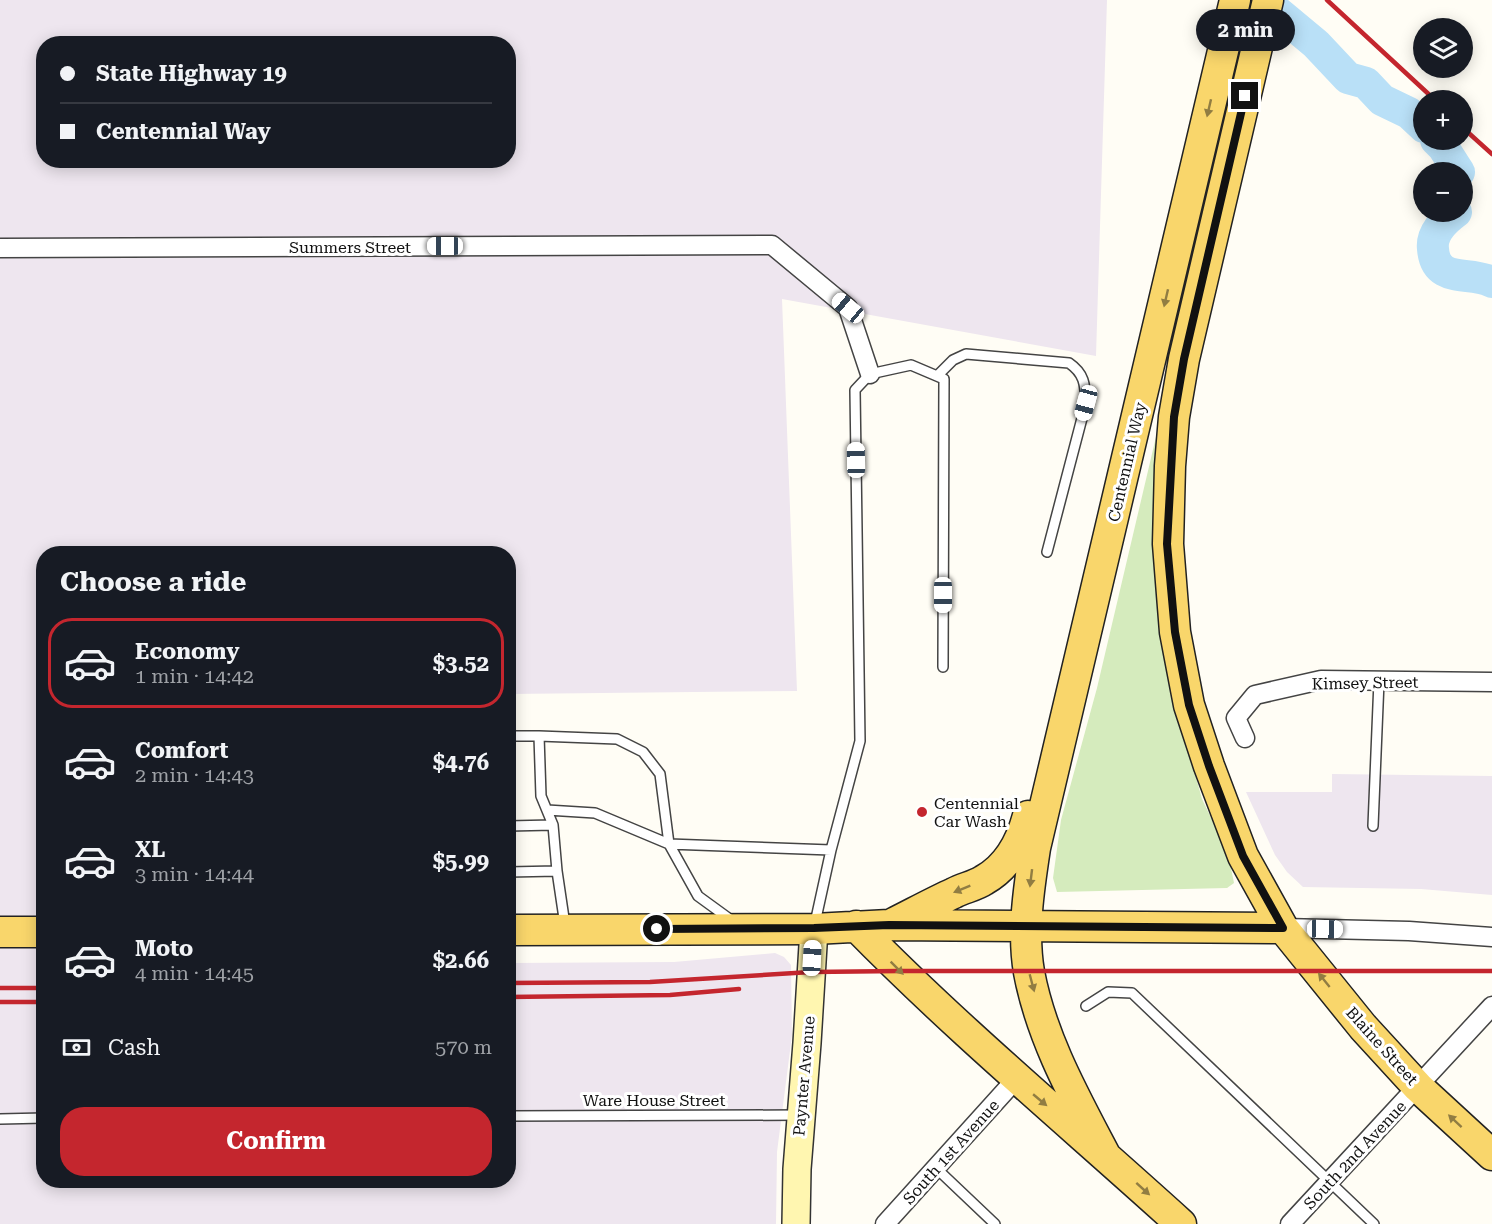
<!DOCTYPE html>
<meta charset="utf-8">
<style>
body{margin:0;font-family:"Roboto Serif",serif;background:#242831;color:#f1f3f6;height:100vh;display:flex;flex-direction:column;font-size:22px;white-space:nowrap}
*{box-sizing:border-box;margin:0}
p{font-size:20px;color:#9ea1a6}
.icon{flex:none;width:33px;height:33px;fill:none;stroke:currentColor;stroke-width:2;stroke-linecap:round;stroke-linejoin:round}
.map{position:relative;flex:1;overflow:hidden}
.sheet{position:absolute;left:36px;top:546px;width:480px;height:642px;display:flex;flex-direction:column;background:#171b24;border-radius:24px;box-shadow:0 3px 15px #0003}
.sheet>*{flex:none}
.top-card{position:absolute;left:36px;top:36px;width:480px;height:132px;border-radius:24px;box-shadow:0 3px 15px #0003;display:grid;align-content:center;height:132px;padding:0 24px;background:#171b24}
.fabs{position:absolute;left:1413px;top:18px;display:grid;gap:12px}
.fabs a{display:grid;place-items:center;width:60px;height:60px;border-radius:50%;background:#171b24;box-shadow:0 3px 15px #0003;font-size:30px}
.end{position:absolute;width:27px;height:27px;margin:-14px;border:8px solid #111;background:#fff;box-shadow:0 0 0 3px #fff}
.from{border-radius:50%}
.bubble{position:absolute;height:42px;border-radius:21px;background:#171b24;box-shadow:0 3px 15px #0003;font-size:20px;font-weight:700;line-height:42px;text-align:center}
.car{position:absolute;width:18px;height:36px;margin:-18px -9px;border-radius:8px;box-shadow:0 0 4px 2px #0007;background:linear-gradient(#fff 24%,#345 0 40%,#fff 0 76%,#345 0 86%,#fff 0)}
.top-card b{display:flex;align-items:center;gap:21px;height:57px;font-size:22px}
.top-card b+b{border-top:2px solid #363941}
.top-card i{width:15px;height:15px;background:#f1f3f6}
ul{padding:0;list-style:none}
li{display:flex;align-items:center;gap:18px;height:90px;margin:0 12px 9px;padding:0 12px;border:3px solid transparent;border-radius:24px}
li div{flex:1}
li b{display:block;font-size:22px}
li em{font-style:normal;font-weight:700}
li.selected{border-color:#c4262e}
li>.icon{width:54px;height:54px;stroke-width:1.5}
h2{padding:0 24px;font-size:27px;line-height:72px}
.pay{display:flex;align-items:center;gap:15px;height:66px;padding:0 24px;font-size:22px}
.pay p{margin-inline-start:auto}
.action{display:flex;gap:12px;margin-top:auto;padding:12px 24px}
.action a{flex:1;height:69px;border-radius:24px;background:#c4262e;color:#fff;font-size:24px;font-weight:700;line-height:69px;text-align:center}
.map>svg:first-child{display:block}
.industrial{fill:#eee6ef;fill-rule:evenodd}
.green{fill:#d5ebbd}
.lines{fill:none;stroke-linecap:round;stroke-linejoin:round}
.river{stroke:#b9e0f7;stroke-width:32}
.lane-casing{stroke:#444;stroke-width:12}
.street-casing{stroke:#444;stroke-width:21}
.secondary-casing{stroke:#333;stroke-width:30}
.primary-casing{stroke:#222;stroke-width:33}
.lane{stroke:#fff;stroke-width:9}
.street{stroke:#fff;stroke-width:18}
.secondary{stroke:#fff6b0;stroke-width:27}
.primary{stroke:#f9d66b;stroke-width:30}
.rail{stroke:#c4262e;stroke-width:4.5}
.oneway{fill:#917d42}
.route{stroke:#111;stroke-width:8}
.poi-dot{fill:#c4262e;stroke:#fff;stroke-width:2}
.labels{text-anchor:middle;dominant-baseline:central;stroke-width:6;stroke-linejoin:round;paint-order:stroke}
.street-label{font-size:16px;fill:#111;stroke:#fff}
.poi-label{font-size:16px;fill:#111;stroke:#fff;text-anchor:start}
</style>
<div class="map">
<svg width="1492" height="1224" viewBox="0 0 1492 1224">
<rect width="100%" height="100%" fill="#fffdf5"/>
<!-- industrial -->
<path class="industrial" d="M0,0H1107L1096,356L782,299L797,691L509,694L508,554H44V1180H508L509,963L674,962L775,953L784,957L791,965L792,1035L777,1152L776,1224H0ZM44,44H508V160H44Z
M1332,774L1492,776V895L1421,889L1303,887L1287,872L1275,855L1246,792H1332Z"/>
<!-- green -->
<path class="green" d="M1159,424L1184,734L1202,799L1228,853L1234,883L1227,888L1057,892L1053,878L1061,820L1097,688Z"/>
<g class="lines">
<!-- river -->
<path class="river" d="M1263,0L1316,44L1348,78L1366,83L1382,100L1409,113L1424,127
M1436,140L1443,147L1459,172
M1456,212C1444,221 1431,233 1433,249C1436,285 1470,270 1492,282"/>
<!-- lane casing -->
<g class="lane-casing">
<path id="lane" d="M937,376L953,360L966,354L1069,363C1085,374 1085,385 1086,403L1047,552
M508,736H539L541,796L553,825
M539,736L617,739L643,752L660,774L669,844L698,896L731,920
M547,810L595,813L669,844L831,850
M508,826L553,825L557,871
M1373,826L1379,681
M508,872L557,871L565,925
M815,923L831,850L860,741L855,390L870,374L911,365L944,379L943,667
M1086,1006L1108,992L1132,993L1374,1224
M508,1116L800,1115
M0,1119L44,1118
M936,1168L995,1224"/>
</g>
<!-- street casing -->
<g class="street-casing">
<path id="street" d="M0,248L772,245L848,308L870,374
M1245,738L1236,718L1255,695L1321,680L1492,682
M1283,928L1409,931L1492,937
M885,1224L1016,1079
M1290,1224L1492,1006"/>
</g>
<!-- secondary casing -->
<g class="secondary-casing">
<path id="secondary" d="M796,1224L797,1169L807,1043L814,929"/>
</g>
<!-- primary casing -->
<g class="primary-casing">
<path id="primary" d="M1268,0L1184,359L1174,417L1170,466L1168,544L1175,632L1189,705L1209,766L1243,856L1283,928L1363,1027L1418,1087L1492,1155
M894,923C914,913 934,902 954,893C963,888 975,886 984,880C1009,866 1021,842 1028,816
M856,926C959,1031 1072,1125 1181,1224
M508,930L814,929L889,925L1283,928
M0,932H44
M1105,1155C1074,1096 1041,1037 1029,972C1022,932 1029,887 1035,848L1235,0"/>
</g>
<!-- lane -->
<use href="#lane" class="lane"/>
<!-- street -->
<use href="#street" class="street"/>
<!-- secondary -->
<use href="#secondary" class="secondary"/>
<!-- primary -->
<use href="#primary" class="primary"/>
<!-- rail -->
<path class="rail" d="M1327,0L1435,100
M1462,127L1492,154
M508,983L650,982L811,972L900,971H1492
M0,988H44
M508,997L670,995L739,989
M0,1002H44"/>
</g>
<!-- one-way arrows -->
<defs><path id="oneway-solid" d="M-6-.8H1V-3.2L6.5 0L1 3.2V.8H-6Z" transform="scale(1.5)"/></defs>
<g class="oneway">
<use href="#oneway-solid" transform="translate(1209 108) rotate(103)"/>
<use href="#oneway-solid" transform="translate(1166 298) rotate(103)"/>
<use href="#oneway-solid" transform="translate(1031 878) rotate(97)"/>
<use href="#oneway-solid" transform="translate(962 889) rotate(158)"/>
<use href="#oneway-solid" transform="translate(897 968) rotate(45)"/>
<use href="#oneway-solid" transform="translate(1324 980) rotate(-129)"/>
<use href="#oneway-solid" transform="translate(1032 983) rotate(75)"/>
<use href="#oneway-solid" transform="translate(1040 1100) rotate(40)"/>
<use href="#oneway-solid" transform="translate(1455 1121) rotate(-137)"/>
<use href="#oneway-solid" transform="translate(1143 1189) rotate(42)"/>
</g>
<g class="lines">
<!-- route -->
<path class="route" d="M657,929L814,928L889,925L1283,928L1243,856L1209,766L1189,705L1175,632L1167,544L1174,417L1184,359L1245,96"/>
</g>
<!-- markers -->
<circle class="poi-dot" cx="922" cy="812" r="6"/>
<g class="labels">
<!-- street labels -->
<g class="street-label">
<text x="350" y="247">Summers Street</text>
<text transform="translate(1127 462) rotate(-77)">Centennial Way</text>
<text transform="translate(1365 683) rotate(-1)">Kimsey Street</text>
<text transform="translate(1382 1046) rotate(48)">Blaine Street</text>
<text transform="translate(804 1076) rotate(-85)">Paynter Avenue</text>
<text x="654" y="1100">Ware House Street</text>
<text transform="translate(951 1152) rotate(-48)">South 1st Avenue</text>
<text transform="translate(1355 1155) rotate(-47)">South 2nd Avenue</text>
</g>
<!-- poi labels -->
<g class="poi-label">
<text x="934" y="803">Centennial<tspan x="934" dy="18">Car Wash</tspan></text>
</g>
</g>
</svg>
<div class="fabs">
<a><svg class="icon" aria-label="layers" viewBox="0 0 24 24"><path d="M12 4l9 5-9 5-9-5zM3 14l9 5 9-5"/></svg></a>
<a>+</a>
<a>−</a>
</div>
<i class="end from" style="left:657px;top:929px"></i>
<i class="end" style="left:1245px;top:96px"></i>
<div class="bubble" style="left:1196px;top:9px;width:99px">2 min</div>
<i class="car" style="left:445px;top:246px;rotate:270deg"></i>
<i class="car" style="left:848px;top:308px;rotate:310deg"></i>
<i class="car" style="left:1086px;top:403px;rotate:195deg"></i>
<i class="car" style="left:856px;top:460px;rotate:359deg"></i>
<i class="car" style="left:943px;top:595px;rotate:180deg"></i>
<i class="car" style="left:1325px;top:929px;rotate:91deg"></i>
<i class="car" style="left:812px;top:958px;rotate:3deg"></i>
<div class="top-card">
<b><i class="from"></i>State Highway 19</b>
<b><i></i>Centennial Way</b>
</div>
<section class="sheet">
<h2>Choose a ride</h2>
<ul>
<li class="selected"><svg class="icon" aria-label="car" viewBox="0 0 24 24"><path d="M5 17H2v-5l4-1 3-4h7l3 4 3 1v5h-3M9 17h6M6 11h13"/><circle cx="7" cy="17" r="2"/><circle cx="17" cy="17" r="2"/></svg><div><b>Economy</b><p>1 min · 14:42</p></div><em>$3.52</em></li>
<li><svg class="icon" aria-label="car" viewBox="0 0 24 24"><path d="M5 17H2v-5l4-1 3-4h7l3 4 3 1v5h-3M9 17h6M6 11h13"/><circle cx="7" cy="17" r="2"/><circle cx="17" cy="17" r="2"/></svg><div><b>Comfort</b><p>2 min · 14:43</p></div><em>$4.76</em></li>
<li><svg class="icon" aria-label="car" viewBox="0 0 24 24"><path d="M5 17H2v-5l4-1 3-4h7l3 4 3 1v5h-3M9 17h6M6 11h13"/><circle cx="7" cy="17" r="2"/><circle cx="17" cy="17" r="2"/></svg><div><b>XL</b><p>3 min · 14:44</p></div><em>$5.99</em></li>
<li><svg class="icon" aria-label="car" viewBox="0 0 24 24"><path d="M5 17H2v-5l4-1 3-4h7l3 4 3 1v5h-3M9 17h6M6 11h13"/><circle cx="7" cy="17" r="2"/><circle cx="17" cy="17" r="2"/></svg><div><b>Moto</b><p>4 min · 14:45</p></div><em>$2.66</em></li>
</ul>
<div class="pay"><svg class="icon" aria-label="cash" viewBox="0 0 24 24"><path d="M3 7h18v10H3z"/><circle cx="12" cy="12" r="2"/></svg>Cash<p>570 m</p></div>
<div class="action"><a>Confirm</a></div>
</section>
</div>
